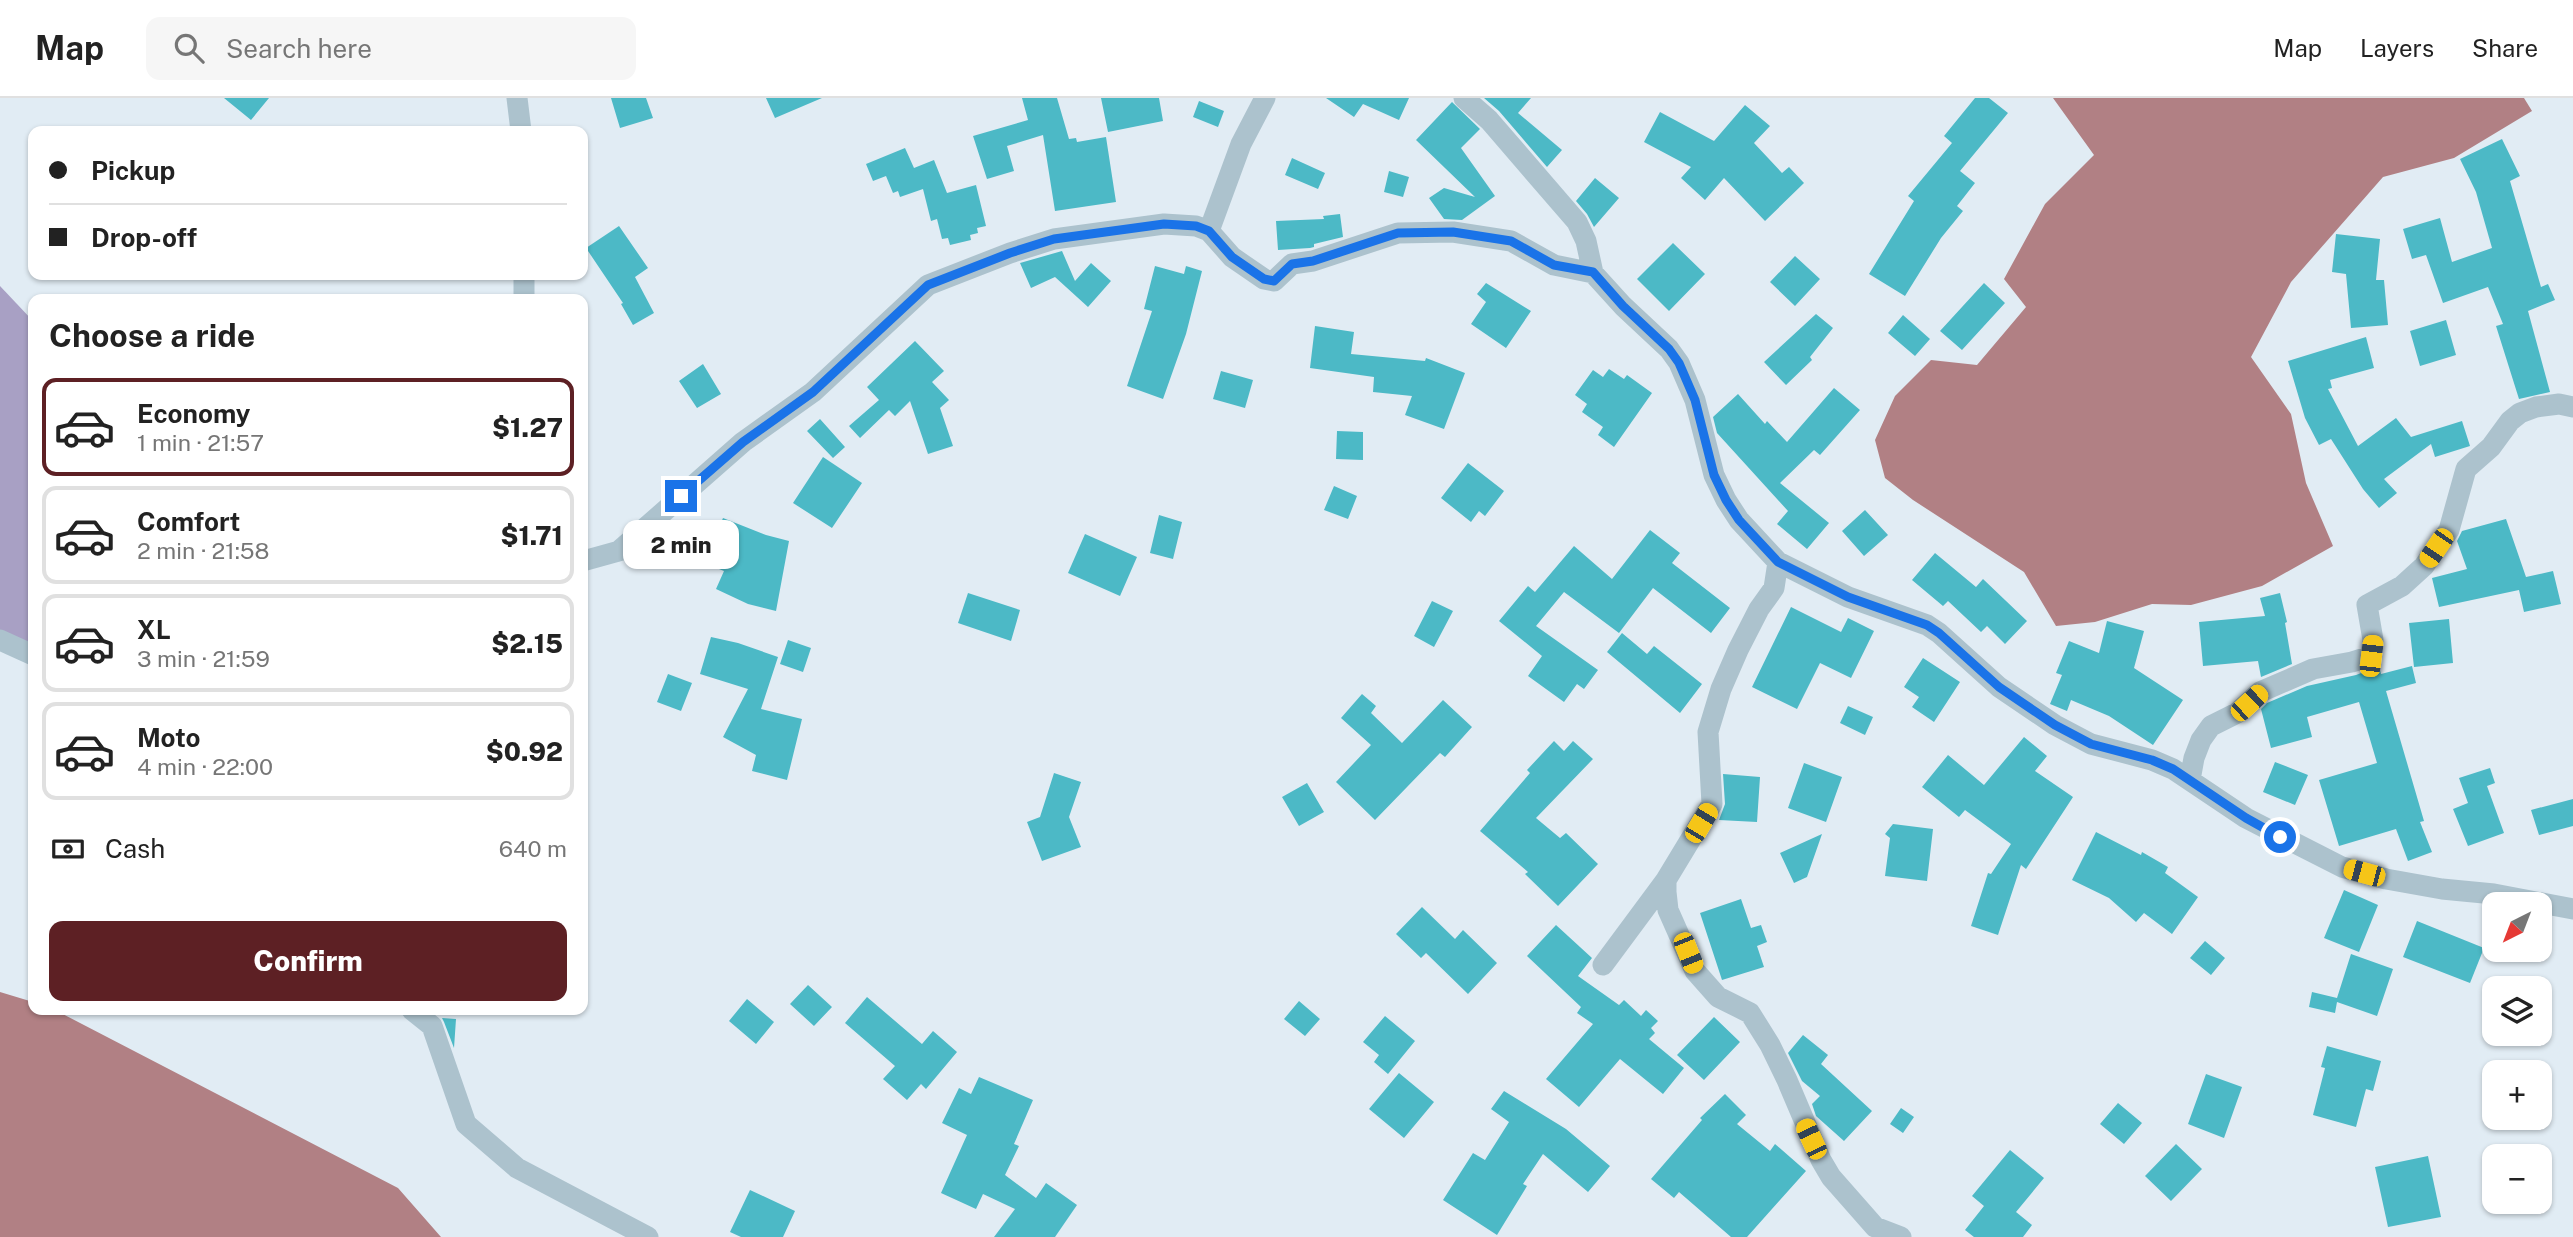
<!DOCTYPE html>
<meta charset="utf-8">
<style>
body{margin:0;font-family:"Public Sans",sans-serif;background:#f6f6f6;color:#222;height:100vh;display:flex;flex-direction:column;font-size:26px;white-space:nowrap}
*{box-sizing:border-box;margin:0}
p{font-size:23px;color:#767676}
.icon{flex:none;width:38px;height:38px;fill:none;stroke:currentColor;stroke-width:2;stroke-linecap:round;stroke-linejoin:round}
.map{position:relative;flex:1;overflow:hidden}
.sheet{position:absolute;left:28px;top:196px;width:560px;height:721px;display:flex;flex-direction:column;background:#fff;border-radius:14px;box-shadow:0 2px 5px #0004}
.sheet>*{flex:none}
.banner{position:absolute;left:28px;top:28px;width:560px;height:154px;border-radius:14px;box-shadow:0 2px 5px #0004;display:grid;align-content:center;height:154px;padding:0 21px;background:#fff}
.needle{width:46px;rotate:222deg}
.fabs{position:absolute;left:2482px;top:794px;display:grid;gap:14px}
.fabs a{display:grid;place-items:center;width:70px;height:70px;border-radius:14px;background:#fff;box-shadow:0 2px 5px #0004;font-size:35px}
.end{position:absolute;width:32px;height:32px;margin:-16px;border:9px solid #1a73e8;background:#fff;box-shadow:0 0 0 4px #fff}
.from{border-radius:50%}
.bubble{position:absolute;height:49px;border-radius:14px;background:#fff;box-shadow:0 2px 5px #0004;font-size:23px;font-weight:800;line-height:49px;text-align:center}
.car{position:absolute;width:21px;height:42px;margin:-21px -10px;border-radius:9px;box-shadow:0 0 5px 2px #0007;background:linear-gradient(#f5c518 24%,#345 0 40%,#f5c518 0 76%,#345 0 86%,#f5c518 0)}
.banner b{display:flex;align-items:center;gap:24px;height:66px;font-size:26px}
.banner b+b{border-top:2px solid #e0e0e0}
.banner i{width:18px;height:18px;background:#222}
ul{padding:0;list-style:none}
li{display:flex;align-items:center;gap:21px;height:98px;margin:0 14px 10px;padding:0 7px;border:4px solid #e0e0e0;border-radius:14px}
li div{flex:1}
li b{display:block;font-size:26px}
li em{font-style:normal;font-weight:800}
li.selected{border-color:#5d2024}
li>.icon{width:63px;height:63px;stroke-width:1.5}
h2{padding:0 21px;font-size:32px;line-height:84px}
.pay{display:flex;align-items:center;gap:18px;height:77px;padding:0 21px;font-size:26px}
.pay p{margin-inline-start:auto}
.primary-button{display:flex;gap:14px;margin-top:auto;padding:14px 21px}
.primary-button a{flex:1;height:80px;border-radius:14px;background:#5d2024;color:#fff;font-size:28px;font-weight:800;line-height:80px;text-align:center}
header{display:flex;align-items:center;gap:42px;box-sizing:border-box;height:98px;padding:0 35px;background:#fff;border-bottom:2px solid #e0e0e0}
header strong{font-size:33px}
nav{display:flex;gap:38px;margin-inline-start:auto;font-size:24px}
.search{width:490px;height:63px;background:#f6f6f6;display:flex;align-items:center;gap:18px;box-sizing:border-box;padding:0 24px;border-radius:14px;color:#767676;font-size:26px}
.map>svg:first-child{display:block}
.green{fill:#a8a0c4}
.water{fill:#b18084}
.building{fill:#4cb9c6}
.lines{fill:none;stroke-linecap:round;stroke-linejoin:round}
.street{stroke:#acc2cd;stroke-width:21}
.route{stroke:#1a73e8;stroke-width:9}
</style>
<header>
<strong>Map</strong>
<div class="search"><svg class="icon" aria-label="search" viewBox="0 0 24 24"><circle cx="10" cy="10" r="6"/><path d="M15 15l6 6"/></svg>Search here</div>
<nav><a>Map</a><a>Layers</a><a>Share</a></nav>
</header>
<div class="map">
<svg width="2573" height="1139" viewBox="0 0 2573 1139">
<rect width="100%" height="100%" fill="#e1ecf4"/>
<!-- green -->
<path class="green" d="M0,188L33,223V555L0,538Z"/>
<!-- water -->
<path class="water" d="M2053,0H2524L2532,13L2454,60L2383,79L2291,184L2251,259L2291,316L2306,385L2333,448L2262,488L2191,507L2152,506L2095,524L2056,528L2024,474L1913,402L1885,380L1875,342L1895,298L1931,262L1977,267L2026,209L2004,181L2045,106L2094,57Z
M0,894L33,904V912H55L398,1090L441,1139H0Z"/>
<!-- building -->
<path class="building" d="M224,0H269L251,22Z
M611,0H646L653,20L620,30Z
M766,0H822L775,20Z
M1022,0H1057L1069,41L1076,40L1077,44L1106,39L1116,104L1055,113L1043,37L1007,48L1014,73L987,81L973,38L1028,22Z
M1101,0H1159L1163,23L1108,34Z
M1326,0H1409L1399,22L1363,6L1354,19Z
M1484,0H1531L1518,15L1562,52L1547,69L1499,13Z
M1975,0H1989L2008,15L1960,73L1975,85L1957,108L1963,113L1941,140L1905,198L1869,176L1914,103L1908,98L1952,45L1944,38Z
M1199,3L1224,13L1218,29L1193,19Z
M1452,4L1480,31L1461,50L1495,98L1462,122L1444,121L1429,100L1444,90L1475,99L1416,42Z
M1745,7L1770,28L1754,45L1782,75L1789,69L1804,85L1765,123L1724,80L1705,102L1681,80L1691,69L1644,44L1660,14L1714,43Z
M2502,41L2520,78L2510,83L2541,189L2548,186L2555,202L2528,213L2550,294L2519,301L2496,228L2503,226L2488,189L2443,205L2426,157L2412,161L2403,131L2440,120L2452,164L2492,150L2476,94L2460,61Z
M905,50L914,70L934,62L947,95L976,87L986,128L977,130L978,135L970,137L971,142L950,147L948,140L942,141L937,121L931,123L923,91L900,99L898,93L893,95L886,78L873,83L866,66Z
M1292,60L1325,75L1318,91L1285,77Z
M1389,73L1409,79L1403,99L1384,94Z
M1595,80L1619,100L1594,129L1587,116L1576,103Z
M1340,116L1343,139L1314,146V149L1310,150L1278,152L1276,123L1324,121L1323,118Z
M619,128L648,170L635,179L654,215L633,227L621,206L623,205L586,150Z
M2336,136L2380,141L2376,182H2384L2388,227L2351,230L2346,176L2332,174Z
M1673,145L1705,176L1669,213L1637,181Z
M1062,153L1075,183L1091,165L1111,183L1088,209L1055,179L1031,190L1020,165Z
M1795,158L1820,181L1795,208L1770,184Z
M1155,168L1184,176L1186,168L1202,173L1186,236L1163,301L1127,288L1152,213L1144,211Z
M1486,185L1531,213L1506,250L1471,226L1486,204L1477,196Z
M1984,185L2005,205L1962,252L1940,233Z
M1816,216L1833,230L1810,259L1812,262L1786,287L1764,264Z
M1903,217L1930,241L1915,258L1888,235Z
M2446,222L2456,257L2420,268L2410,233Z
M1315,228L1354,234L1351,256L1425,263L1426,260L1465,275L1444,331L1405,317L1412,298L1373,294L1374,279L1310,270Z
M2366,239L2374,270L2330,282L2332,290L2328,291L2358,348L2396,320L2411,339L2462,323L2470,348L2435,359L2431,346L2384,381L2397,395L2379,410L2363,391L2331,341L2319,347L2305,320L2288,263Z
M915,243L944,273L932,284L949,302L940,310L953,348L928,356L910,303L895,318L889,312L860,340L849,328L879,302L867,289Z
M703,266L721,296L697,310L679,283Z
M1609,271L1624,281L1627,277L1652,295L1614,349L1598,337L1603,329L1582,314L1587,306L1575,297L1593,272L1603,279Z
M1221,273L1253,282L1245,310L1213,301Z
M1834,290L1860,312L1820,357L1814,352L1780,385L1829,425L1807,451L1777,426L1788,413L1717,335L1713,319L1738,296L1765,326L1767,323L1787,344Z
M820,321L845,349L833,360L807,333Z
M1337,333L1363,334V362L1336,361Z
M823,359L862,385L832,430L793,405Z
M1468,365L1504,393L1485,418L1479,413L1471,424L1441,400Z
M1334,388L1357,398L1348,421L1324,412Z
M1865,412L1888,437L1864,458L1842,433Z
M1159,417L1182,424L1173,461L1150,455Z
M723,420L766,437L789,443L776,513L748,506L716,491L724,473L704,465Z
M2506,421L2526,479L2553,473L2561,506L2524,514L2519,492L2439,509L2432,480L2467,471L2457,443L2462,433Z
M1650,432L1680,455L1672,465L1730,510L1711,535L1653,490L1619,535L1564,494L1536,528L1598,572L1584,591L1577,586L1564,604L1528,578L1542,558L1499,523L1528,488L1535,494L1574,448L1612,481Z
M1085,436L1137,459L1120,498L1068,475Z
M1935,455L1976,489L1983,481L2027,523L2005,546L1987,528L1981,534L1948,503L1943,508L1912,482Z
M968,495L1020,512L1011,543L958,525Z
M2280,495L2287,524L2285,525L2292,566L2261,579L2258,563L2203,568L2199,524L2265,518L2260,500Z
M1432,503L1453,513L1434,549L1414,538Z
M1791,509L1841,534L1848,520L1874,533L1851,580L1820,565L1797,611L1752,589Z
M2449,521L2453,565L2414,569L2409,525Z
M2107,523L2144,533L2134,570L2183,602L2153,647L2109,618L2071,602L2067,613L2050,606L2062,577L2056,575L2069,543L2099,555Z
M1622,535L1647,556L1654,548L1702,586L1680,615L1607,554Z
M711,539L738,545L778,559L761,611L802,621L787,682L752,673L756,657L723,639L748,591L700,576Z
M788,542L811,550L803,574L780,566Z
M1923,560L1960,584L1934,624L1912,609L1919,599L1904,589Z
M2379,568L2381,576L2412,568L2416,585L2386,593L2424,723L2420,724L2432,754L2408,763L2396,731L2339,748L2319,682L2377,665L2359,604L2307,619L2312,639L2271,650L2261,611L2267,605L2307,588L2356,577Z
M668,576L692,585L681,613L657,604Z
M1362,596L1376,608L1371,615L1402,645L1443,602L1472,629L1445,659L1440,655L1375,722L1336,684L1371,647L1341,620Z
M1848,608L1873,619L1865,637L1840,625Z
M2024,639L2047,658L2035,673L2073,699L2026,771L2021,767L1998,837L1971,828L1988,775L1991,776L2011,746L1965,712L1959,719L1922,689L1948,657L1984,687Z
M1554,643L1564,653L1573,643L1593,661L1536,720L1560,740L1566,735L1598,766L1558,808L1525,776L1528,774L1480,733L1530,675L1527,672Z
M2275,664L2308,677L2295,707L2263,694Z
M1804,665L1842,679L1826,724L1788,710Z
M2490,670L2495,685L2487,688L2504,735L2468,748L2453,711L2468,705L2459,680Z
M1054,675L1081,684L1069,719L1081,749L1042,763L1027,724L1040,719Z
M1723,676L1760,679L1757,724L1719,722L1725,706Z
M1307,685L1324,714L1299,728L1282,699Z
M2573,701V728L2539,737L2531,712Z
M1893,726L1933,731L1927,783L1885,778L1890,740L1885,736Z
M2096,734L2141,757L2142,754L2168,769L2165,775L2198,799L2172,836L2144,815L2136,824L2109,800L2072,782Z
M1822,736L1807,779L1794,785L1780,755Z
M2344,792L2378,807L2359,854L2324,840Z
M1741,801L1751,830L1761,827L1767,844L1757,848L1764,869L1722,882L1700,815Z
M1422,809L1455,841L1463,832L1497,865L1468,896L1426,855L1421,860L1396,836Z
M2417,823L2484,850L2470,885L2403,859Z
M1556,827L1592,860L1578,878L1619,907L1624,902L1641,918L1646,912L1658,923L1651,930L1655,935L1649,941L1684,970L1663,996L1620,961L1579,1009L1546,981L1593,926L1577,915L1581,909L1527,858Z
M2205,843L2225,860L2211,877L2190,860Z
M2351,856L2393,871L2377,918L2337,904L2335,915L2309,909L2312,894L2337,900Z
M808,887L832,909L814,928L790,906Z
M867,899L922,946L933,933L957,954L926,991L921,986L907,1002L883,981L895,968L845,925Z
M747,901L774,924L756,946L729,923Z
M1299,903L1320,921L1305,938L1284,921Z
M1385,918L1415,943L1388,976L1374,964L1379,957L1363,944Z
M1714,919L1740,944L1704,982L1677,957Z
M442,920L456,921L454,950L444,924Z
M1803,937L1828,957L1821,966L1872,1013L1844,1043L1816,1018L1812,1006L1820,998L1802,983L1788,955Z
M2327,948L2381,963L2373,993L2366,991L2356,1029L2313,1017L2325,970L2321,969Z
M1399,975L1434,1004L1404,1040L1369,1011Z
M2206,976L2242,989L2224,1040L2188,1026Z
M979,979L1033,1002L1014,1046L1019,1048L1005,1077L1036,1100L1046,1085L1077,1107L1055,1139H994L1015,1111L983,1096L976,1111L941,1095L967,1037L942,1025L959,990L971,996Z
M1504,993L1566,1031L1610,1068L1588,1094L1543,1056L1523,1086L1527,1088L1497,1137L1443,1102L1473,1055L1485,1062L1509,1024L1491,1011Z
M1725,996L1746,1017L1737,1026L1770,1053L1775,1046L1806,1073L1747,1139H1731L1679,1094L1674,1100L1651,1081L1702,1022L1700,1020Z
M2118,1005L2142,1025L2124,1046L2100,1026Z
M1901,1010L1914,1019L1903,1035L1890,1026Z
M2176,1046L2202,1071L2171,1103L2145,1078Z
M2010,1052L2044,1080L2016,1114L2032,1127L2023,1139H1974L1965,1132L1984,1108L1972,1098Z
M2428,1058L2441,1119L2388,1129L2375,1069Z
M750,1092L795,1113L783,1139H741L730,1134Z"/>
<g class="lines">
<!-- street -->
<path class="street" d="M517,0L521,33
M1464,0L1489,22L1577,124L1586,143L1593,175
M1209,133L1241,46L1265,0
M524,201V177
M583,463L619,453L743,344L813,294L928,187L1010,155L1054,141L1164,126L1196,128L1209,133L1232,159L1264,181L1274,183L1292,166L1313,163L1398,135L1453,134L1511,143L1554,167L1593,175L1623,208L1669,251L1679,265L1695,302L1714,377L1726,402L1739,422L1778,464L1848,499L1927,527L1939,535L1999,589L2055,627L2091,646L2152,662L2173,671L2246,720L2342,769L2386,781L2442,791L2494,796L2573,811
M1778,464L1774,490L1759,511L1738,552L1721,591L1708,634L1712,706L1666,782V794L1668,812L1695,873L1718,899L1750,915L1770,947L1787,982L1821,1062L1831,1079L1875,1129L1901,1139
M0,542L33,557
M2190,682L2194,660L2201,642L2211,628L2237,615L2260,594L2313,571L2352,564L2371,558L2373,542L2367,507L2402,488L2424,468L2449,432L2466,371L2491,349L2510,323L2520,315L2536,309L2559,306L2573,309
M1603,867L1666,782
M412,912L432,928L466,1026L517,1070L648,1139"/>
</g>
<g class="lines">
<!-- route -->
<path class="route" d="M681,398L743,344L813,294L928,187L1010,155L1054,141L1164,126L1196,128L1209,133L1232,159L1264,181L1274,183L1292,166L1313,163L1398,135L1453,134L1511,143L1554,167L1593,174L1623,208L1669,251L1679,265L1695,302L1714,377L1726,402L1739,422L1778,464L1848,499L1927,527L1939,535L1999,589L2055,627L2091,646L2152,662L2173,671L2246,720L2280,739"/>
</g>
</svg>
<div class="fabs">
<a><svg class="needle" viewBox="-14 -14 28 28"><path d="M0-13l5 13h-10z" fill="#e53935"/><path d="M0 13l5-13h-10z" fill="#767676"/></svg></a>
<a><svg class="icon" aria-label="layers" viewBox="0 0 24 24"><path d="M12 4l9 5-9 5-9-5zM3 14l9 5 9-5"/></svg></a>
<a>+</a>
<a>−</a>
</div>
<i class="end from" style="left:2280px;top:739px"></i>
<i class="end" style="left:681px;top:398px"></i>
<div class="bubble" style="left:623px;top:422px;width:116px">2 min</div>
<i class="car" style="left:2436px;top:450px;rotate:214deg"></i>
<i class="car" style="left:2371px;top:558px;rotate:7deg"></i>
<i class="car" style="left:2249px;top:605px;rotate:47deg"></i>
<i class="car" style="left:1701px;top:725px;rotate:31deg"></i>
<i class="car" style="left:2364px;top:775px;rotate:285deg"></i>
<i class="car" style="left:1688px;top:855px;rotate:158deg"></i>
<i class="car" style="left:1811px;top:1041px;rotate:335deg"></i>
<div class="banner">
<b><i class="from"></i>Pickup</b>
<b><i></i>Drop-off</b>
</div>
<section class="sheet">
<h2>Choose a ride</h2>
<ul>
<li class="selected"><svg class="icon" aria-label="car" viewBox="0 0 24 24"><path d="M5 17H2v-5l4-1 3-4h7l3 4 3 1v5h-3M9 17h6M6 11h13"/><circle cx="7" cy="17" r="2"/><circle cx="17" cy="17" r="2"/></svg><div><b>Economy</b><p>1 min · 21:57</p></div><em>$1.27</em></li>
<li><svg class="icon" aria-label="car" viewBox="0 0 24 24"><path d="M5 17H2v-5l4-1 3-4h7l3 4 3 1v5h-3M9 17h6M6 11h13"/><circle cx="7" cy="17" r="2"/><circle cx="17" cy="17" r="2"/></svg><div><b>Comfort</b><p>2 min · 21:58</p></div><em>$1.71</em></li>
<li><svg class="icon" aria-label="car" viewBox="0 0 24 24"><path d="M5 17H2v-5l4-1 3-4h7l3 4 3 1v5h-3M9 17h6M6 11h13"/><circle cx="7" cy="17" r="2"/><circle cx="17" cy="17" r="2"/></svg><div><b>XL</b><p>3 min · 21:59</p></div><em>$2.15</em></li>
<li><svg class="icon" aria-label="car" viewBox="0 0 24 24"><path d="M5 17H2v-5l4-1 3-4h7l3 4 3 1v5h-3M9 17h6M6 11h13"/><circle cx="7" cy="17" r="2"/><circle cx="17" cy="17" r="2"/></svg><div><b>Moto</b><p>4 min · 22:00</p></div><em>$0.92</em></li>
</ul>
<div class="pay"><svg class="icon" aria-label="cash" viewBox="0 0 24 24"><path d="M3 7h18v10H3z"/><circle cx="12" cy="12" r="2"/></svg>Cash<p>640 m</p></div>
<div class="primary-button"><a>Confirm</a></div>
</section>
</div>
